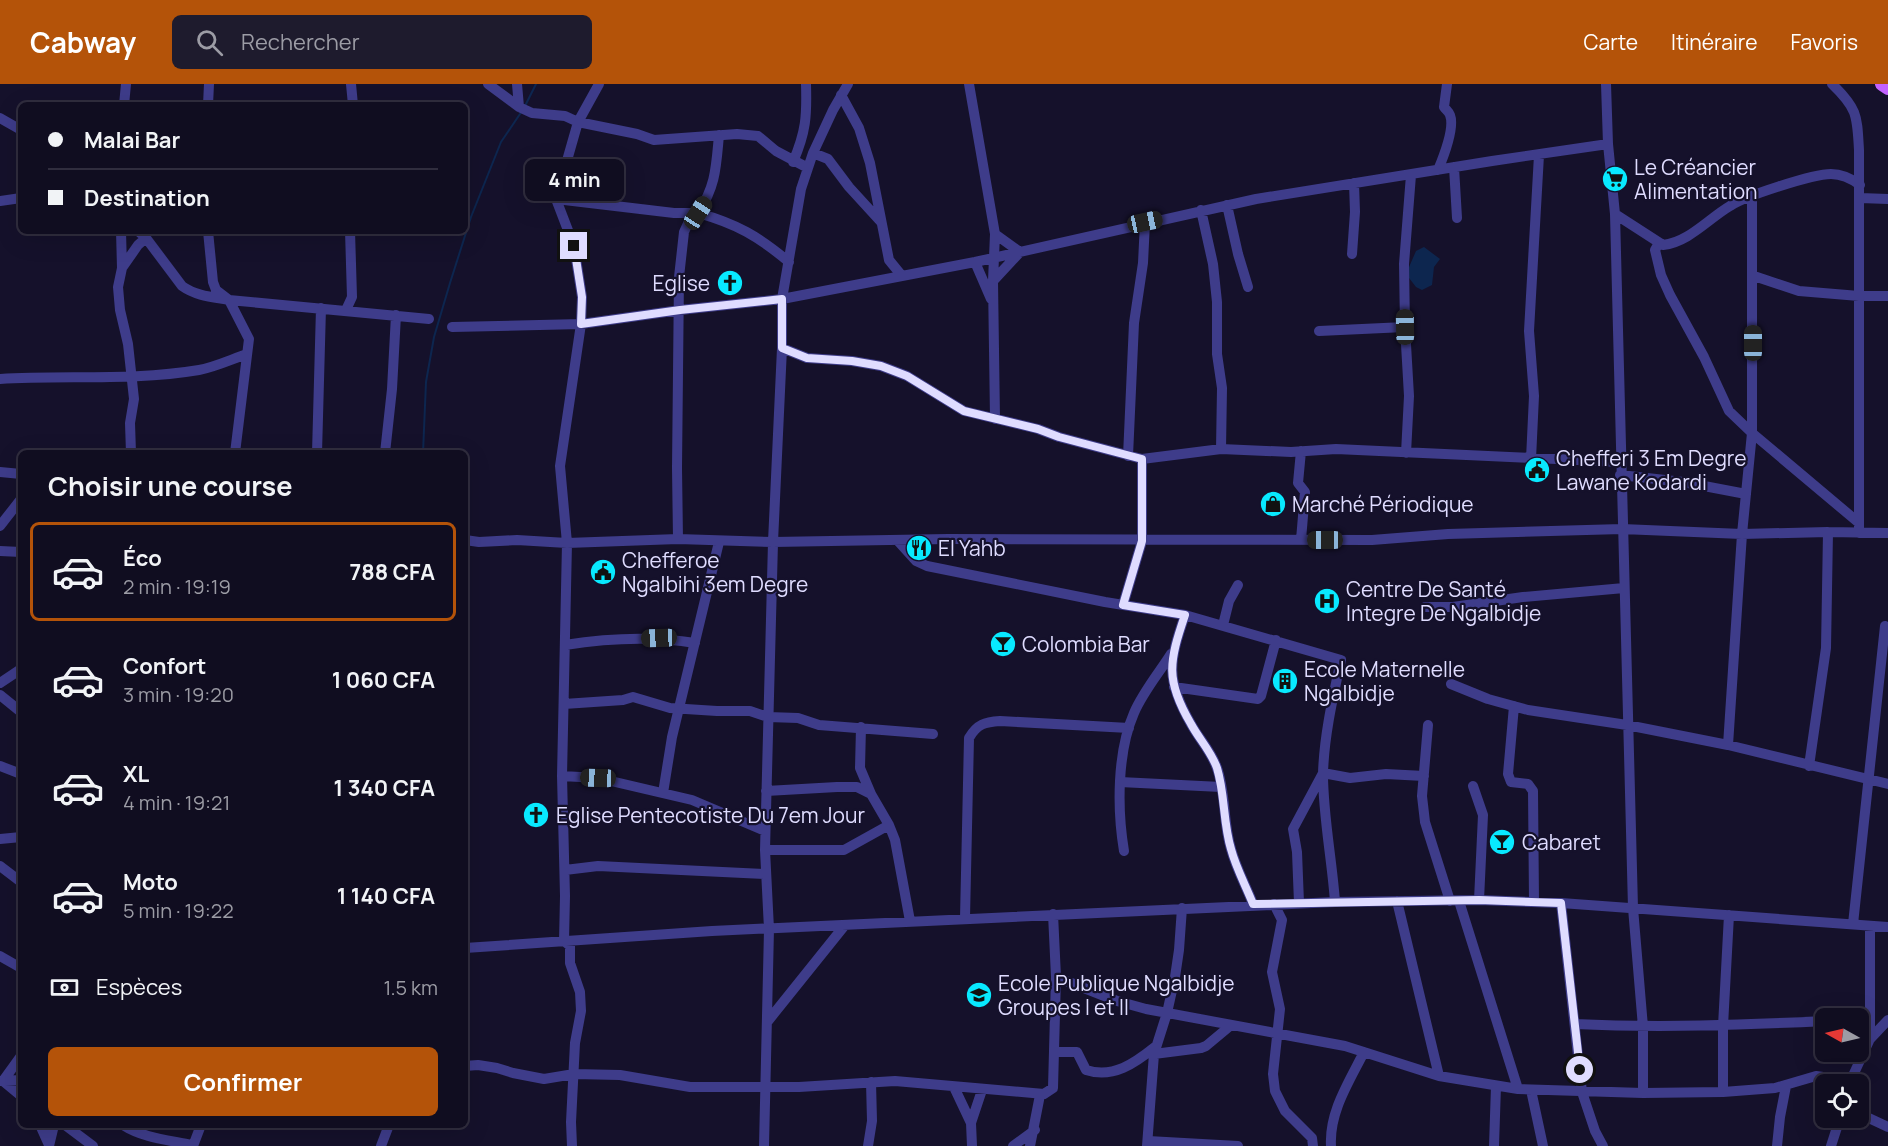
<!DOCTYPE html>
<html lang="fr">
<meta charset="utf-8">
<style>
body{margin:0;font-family:Manrope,sans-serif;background:#1e1b2d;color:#f1f3f6;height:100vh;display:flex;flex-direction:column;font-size:22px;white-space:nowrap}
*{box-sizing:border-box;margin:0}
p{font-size:20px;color:#9c9ca5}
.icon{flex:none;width:33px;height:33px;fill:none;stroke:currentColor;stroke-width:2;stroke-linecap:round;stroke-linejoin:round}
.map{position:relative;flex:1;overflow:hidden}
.sheet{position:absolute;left:18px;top:366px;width:450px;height:678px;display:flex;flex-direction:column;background:#100d20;border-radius:9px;box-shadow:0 6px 24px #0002,0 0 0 2px #302d3e}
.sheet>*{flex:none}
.banner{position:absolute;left:18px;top:18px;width:450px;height:132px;border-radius:9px;box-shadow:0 6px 24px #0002,0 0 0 2px #302d3e;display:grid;align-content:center;height:132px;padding:0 30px;background:#100d20}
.needle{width:39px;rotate:278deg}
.tools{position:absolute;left:1815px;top:924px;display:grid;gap:12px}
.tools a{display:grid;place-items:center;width:54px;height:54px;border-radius:9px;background:#100d20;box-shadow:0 6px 24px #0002,0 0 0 2px #302d3e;font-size:30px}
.end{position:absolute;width:27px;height:27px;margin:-14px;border:8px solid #dfdcff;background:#111;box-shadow:0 0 0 3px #111}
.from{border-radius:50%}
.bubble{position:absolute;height:42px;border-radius:9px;background:#100d20;box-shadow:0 6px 24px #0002,0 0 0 2px #302d3e;font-size:20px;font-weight:700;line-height:42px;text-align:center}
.car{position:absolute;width:18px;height:36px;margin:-18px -9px;border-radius:8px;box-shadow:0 0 4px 2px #0007;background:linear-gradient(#222 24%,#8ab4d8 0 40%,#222 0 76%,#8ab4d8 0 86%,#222 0)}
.banner b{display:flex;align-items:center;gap:21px;height:57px;font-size:22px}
.banner b+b{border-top:2px solid #302d3e}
.banner i{width:15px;height:15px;background:#f1f3f6}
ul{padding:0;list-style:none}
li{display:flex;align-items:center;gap:18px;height:99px;margin:0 12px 9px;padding:0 18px;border:3px solid transparent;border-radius:9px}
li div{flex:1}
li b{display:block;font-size:22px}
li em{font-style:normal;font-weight:700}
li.selected{border-color:#b45309}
li>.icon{width:54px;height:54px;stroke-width:1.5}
h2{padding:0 30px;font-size:27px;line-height:72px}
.pay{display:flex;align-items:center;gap:15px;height:66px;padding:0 30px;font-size:22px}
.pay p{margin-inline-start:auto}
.primary-button{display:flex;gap:12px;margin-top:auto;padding:12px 30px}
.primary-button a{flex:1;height:69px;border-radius:9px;background:#b45309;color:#fff;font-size:24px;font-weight:700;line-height:69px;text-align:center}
header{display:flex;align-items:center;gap:36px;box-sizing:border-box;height:84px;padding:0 30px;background:#b45309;color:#fff}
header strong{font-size:28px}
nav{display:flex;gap:33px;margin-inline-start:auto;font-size:21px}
.search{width:420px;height:54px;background:#1e1b2d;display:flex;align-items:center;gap:15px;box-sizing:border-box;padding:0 21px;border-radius:9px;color:#9c9ca5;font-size:22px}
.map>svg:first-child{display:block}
.water{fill:#0d264f}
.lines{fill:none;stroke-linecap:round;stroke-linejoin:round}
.stream{stroke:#0d264f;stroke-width:2}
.minor{stroke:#3e3c8a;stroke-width:10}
.major{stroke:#c263ff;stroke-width:14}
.route{stroke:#dfdcff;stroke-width:8}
.labels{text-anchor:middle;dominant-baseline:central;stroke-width:4.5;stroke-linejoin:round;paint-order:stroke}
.poi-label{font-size:21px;fill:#dfdcff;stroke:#15112b;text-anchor:start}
</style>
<header>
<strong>Cabway</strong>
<div class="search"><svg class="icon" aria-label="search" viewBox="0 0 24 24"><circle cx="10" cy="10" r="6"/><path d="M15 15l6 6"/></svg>Rechercher</div>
<nav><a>Carte</a><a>Itinéraire</a><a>Favoris</a></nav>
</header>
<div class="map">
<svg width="1888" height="1062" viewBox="0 0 1888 1062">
<rect width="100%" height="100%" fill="#15112b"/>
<!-- water -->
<path class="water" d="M1424,163L1440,175L1434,183L1432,201L1422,206L1416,203L1406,190L1416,167Z"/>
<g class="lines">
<!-- stream -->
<path class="stream" d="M525,22L536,0
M423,369L426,298L434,253L450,199L471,133L501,58L522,27"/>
<!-- minor -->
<path class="minor" d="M351,0L353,21
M488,0L519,23L532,29L565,32L578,38L637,50L654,56L737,50L758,52L776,67L808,84
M517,0L519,23
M969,0L995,150L1020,168L993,197
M1606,0L1608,60L1615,130L1633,824L1643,943V1009
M1832,0C1858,25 1857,32 1859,66V449
M841,11L859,44L870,79L889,176L902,192
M124,21L126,0
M208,21L209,0
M0,34L21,46
M719,51C716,83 716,102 698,129C737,140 758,152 789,178
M813,69L828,75L849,103L881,138
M793,78C806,48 807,32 806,0
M1454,83L1457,134
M1438,86C1443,74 1455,44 1450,31C1449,28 1446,26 1444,23L1447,0
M1860,114L1888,115
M556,115L674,129H698
M0,117L21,114
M1227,121L1238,170L1248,203
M1201,126L1213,180L1217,218V270L1222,304L1221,365
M1615,130L1663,161C1689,158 1708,135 1730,122C1745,112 1813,90 1831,90C1842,90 1852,95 1860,101
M121,147L122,184L118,203L120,226L128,260L134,315L130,339L131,369
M138,147L146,154L182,202C196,212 212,213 229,216L429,235
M208,147L213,198L216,206L229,216L249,255L235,369
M1659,159L1655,166L1661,191L1670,211L1704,273L1729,327L1752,349L1859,439
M1352,170L1355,128L1354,99
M975,178L991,215
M122,184L138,161L146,154
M1754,192L1799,207L1859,212H1888
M346,226L352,213L350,147
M452,243L581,240L680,226L782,215L975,178L1256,115L1492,77L1608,60
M1319,247L1405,243
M782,264L807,274L852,277L881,282L907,292L964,327L1038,345L1059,353L1142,375
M0,295C66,291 133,297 199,286C215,283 232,275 247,270
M995,335L993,197L995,150
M1301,367L1298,399L1305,408L1301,456
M317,369L321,224
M385,369L392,305L396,231
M1406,369L1409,312L1405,243L1404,180L1411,91
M1128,372L1134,239L1143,179L1145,138
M1531,375L1534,312L1529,247L1539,71
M0,388L21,390
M1620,391L1683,398L1746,410
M0,442L21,415
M678,455L677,384L679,193L684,148L691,133L698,129
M465,456L479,458L517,456L567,459L678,455L773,458L948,455L1372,456L1448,450L1622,445L1742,450L1828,448L1888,449
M897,456L916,477L927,482L1105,518L1185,531L1341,576C1333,613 1324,652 1323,690C1323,732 1332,775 1335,818
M0,467L21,468
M1123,521L1142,457V375L1221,365L1291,368L1336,365L1620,378
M1425,523H1453L1523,513L1624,504
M1185,531C1169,578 1165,595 1191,640C1199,655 1211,667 1217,684C1226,710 1223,739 1231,765C1236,784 1246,802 1253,820
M1223,541L1229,517L1238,501
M565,561C609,554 651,552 695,559
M0,599L21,585
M1451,600L1488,615L1528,626L1627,641L1728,661L1888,700
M1174,603L1258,615L1261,612L1276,556
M0,611L21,628
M564,620L623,616L633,613L670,624L717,627H750L768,633L798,634L819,641L933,650
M1514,622L1508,690L1511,698L1528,700L1533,707L1534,818
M1428,641L1422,712L1425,738L1450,817
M861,643L860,684L871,710L889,741L895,756L910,837
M1728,661L1742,450L1752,349V111
M0,682L21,690
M1809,682L1826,564L1828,448
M562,692L598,694L692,716L765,747
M1120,698L1221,703
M1473,702L1483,731L1479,816
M766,707L837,703H857L871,710
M663,709L672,653L719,458
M0,755L21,753
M765,766H844L889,741
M1124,767C1117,725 1117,668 1134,629C1143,608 1159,589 1171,570
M0,782L21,798
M565,786L598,782L766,790
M1397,817L1439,992
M1459,817L1518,1005
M1299,819L1297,768L1293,745L1323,689L1350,694L1386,690L1424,692
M1561,819L1582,1008L1595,1047L1603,1062
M1274,820L1282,836L1272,888L1280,925L1273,990L1275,1007L1285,1027L1312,1054L1313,1062
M965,834L969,654C977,640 985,638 1000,637L1129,644
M1853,840L1885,542
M465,864L712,847L1335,818L1479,816L1561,819L1888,843
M0,872L21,884
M1056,893L1117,917L1146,925L1345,962L1439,992L1518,1005L1643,1009L1723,1008L1775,1004L1816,992L1823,993L1836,1000
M768,937L845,841
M1575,940C1659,944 1742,941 1826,937
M1870,955L1888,936
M1055,968H1077L1086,986C1113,995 1135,979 1155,963
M1154,970L1201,964L1206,962L1230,942
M465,982L478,981L497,984L513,989L544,995L574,990L620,991L690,1003H799L895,997L1044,1010L1053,1004L1056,893L1053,830
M0,997L21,996
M3,997L21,972
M3,997L21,1012
M1849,1000L1870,955V842
M954,1003L971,1039
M1531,1006L1543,1062
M1723,1008V942L1729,831
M1858,1029L1888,1043
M40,1041L49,1061
M65,1041L93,1062
M123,1041C143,1054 169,1056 192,1061
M1148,1057L1238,1062
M49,1062L54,1041
M193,1062L201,1041
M381,1062L389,1041
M572,1062L571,1038L575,959L581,927L580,908L570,879V862L564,857L565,812L562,692L567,459L560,382L581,240L582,213L574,162L556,115L578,38L599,0
M764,1062L769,845L765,766L773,458L782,264V215L801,105L813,69L833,26L848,0
M868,1062L872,1037L871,998
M972,1062L971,1039L982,1006
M1013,1062L1035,1046
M1030,1062L1040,1011
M1147,1062L1154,970L1167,929L1175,893L1179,866L1182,824
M1331,1062C1329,1028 1349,998 1364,968
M1494,1062L1496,1002
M1777,1062L1780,1033L1786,1002
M1831,1062L1840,1034"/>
<!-- major -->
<path class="major" d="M1882,0L1888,4"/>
</g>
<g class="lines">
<!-- route -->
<path class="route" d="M574,162L582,213L581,240L680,226L782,215V264L807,274L852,277L881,282L907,292L964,327L1038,345L1059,353L1142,375V457L1123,521L1185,531C1169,578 1165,596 1191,640C1199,655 1211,667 1217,684C1225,710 1223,739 1231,765C1236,784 1246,802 1253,820L1479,816L1561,819L1580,986"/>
</g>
<!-- icons -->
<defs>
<g id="supermarket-disc" transform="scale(1.35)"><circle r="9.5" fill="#08e9ff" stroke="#15112b"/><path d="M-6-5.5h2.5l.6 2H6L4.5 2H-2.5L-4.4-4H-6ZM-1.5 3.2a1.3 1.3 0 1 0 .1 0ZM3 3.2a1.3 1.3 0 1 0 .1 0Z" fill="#111"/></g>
<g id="church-disc" transform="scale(1.35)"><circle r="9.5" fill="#08e9ff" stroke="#15112b"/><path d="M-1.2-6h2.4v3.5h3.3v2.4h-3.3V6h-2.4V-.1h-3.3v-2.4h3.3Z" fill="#111"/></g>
<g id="civic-disc" transform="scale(1.35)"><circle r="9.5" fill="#08e9ff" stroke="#15112b"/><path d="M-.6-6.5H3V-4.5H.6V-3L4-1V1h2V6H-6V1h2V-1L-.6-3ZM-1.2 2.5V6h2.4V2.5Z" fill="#111"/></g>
<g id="shop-disc" transform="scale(1.35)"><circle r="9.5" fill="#08e9ff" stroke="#15112b"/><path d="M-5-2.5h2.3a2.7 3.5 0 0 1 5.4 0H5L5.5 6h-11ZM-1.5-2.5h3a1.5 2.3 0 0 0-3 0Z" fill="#111"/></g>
<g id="restaurant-disc" transform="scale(1.35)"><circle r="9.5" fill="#08e9ff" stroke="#15112b"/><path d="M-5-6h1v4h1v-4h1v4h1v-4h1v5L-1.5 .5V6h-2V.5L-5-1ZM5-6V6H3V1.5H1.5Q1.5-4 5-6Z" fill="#111"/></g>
<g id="hospital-disc" transform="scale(1.35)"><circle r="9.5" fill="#08e9ff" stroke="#15112b"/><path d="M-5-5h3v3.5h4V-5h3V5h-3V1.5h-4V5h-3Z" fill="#111"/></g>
<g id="bar-disc" transform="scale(1.35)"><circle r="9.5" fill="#08e9ff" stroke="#15112b"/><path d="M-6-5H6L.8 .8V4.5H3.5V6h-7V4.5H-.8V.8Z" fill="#111"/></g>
<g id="building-disc" transform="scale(1.35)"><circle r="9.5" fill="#08e9ff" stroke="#15112b"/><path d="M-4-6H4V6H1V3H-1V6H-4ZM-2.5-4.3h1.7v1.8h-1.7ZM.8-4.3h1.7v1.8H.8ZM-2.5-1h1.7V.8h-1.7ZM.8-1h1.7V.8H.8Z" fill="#111"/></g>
<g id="school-disc" transform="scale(1.35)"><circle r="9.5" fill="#08e9ff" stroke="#15112b"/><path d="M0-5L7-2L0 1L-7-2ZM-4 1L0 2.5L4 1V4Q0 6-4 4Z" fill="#111"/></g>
</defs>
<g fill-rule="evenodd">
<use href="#supermarket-disc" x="1615" y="95"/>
<use href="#church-disc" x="730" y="199"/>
<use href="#civic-disc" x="1537" y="386"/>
<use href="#shop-disc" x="1273" y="420"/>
<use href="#restaurant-disc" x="919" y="464"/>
<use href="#civic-disc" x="603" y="488"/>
<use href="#hospital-disc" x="1327" y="517"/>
<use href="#bar-disc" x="1003" y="560"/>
<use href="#building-disc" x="1285" y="597"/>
<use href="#church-disc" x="536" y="731"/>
<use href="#bar-disc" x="1502" y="758"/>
<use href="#school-disc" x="979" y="911"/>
</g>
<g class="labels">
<!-- poi labels -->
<g class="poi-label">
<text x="1634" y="83">Le Créancier<tspan x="1634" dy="24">Alimentation</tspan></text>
<text x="710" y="199" text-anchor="end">Eglise</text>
<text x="1556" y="374">Chefferi 3 Em Degre<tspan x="1556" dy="24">Lawane Kodardi</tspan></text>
<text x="1292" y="420">Marché Périodique</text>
<text x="938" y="464">El Yahb</text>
<text x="622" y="476">Chefferoe<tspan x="622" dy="24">Ngalbihi 3em Degre</tspan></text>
<text x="1346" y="505">Centre De Santé<tspan x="1346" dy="24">Integre De Ngalbidje</tspan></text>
<text x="1022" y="560">Colombia Bar</text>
<text x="1304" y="585">Ecole Maternelle<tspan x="1304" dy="24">Ngalbidje</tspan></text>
<text x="556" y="731">Eglise Pentecotiste Du 7em Jour</text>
<text x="1522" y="758">Cabaret</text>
<text x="998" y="899">Ecole Publique Ngalbidje<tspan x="998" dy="24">Groupes I et II</tspan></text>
</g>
</g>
</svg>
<div class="tools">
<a><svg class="needle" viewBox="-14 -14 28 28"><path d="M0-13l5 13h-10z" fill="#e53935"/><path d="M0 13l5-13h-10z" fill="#9c9ca5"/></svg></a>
<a><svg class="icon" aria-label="locate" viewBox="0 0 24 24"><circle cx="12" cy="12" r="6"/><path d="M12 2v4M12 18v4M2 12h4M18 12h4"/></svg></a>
</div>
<i class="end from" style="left:1580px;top:986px"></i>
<i class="end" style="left:574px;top:162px"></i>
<div class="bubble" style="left:525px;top:75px;width:99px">4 min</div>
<i class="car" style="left:698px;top:129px;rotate:33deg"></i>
<i class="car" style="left:1145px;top:138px;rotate:78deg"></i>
<i class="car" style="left:1405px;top:243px;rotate:359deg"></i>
<i class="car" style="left:1753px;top:259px;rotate:0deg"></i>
<i class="car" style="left:1325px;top:456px;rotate:270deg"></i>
<i class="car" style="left:659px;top:554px;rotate:268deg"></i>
<i class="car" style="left:598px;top:694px;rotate:272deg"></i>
<div class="banner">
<b><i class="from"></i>Malai Bar</b>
<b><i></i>Destination</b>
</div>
<section class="sheet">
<h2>Choisir une course</h2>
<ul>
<li class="selected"><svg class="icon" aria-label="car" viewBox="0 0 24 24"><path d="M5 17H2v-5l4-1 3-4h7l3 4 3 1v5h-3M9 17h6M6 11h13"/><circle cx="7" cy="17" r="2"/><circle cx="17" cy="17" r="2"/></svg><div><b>Éco</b><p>2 min · 19:19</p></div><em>788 CFA</em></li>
<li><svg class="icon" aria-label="car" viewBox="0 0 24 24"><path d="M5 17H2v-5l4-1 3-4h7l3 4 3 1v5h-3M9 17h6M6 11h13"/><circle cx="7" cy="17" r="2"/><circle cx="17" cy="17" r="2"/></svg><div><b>Confort</b><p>3 min · 19:20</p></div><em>1 060 CFA</em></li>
<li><svg class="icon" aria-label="car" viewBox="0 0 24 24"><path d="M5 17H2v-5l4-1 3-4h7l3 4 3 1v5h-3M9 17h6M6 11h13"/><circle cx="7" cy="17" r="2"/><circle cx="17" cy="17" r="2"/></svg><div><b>XL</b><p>4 min · 19:21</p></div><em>1 340 CFA</em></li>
<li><svg class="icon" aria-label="car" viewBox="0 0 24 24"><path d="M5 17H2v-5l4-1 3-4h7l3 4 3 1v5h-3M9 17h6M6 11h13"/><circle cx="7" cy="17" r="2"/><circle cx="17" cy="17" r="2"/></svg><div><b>Moto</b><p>5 min · 19:22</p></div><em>1 140 CFA</em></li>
</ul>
<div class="pay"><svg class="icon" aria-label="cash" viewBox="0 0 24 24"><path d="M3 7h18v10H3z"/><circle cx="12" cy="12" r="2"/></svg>Espèces<p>1.5 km</p></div>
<div class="primary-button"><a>Confirmer</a></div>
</section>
</div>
